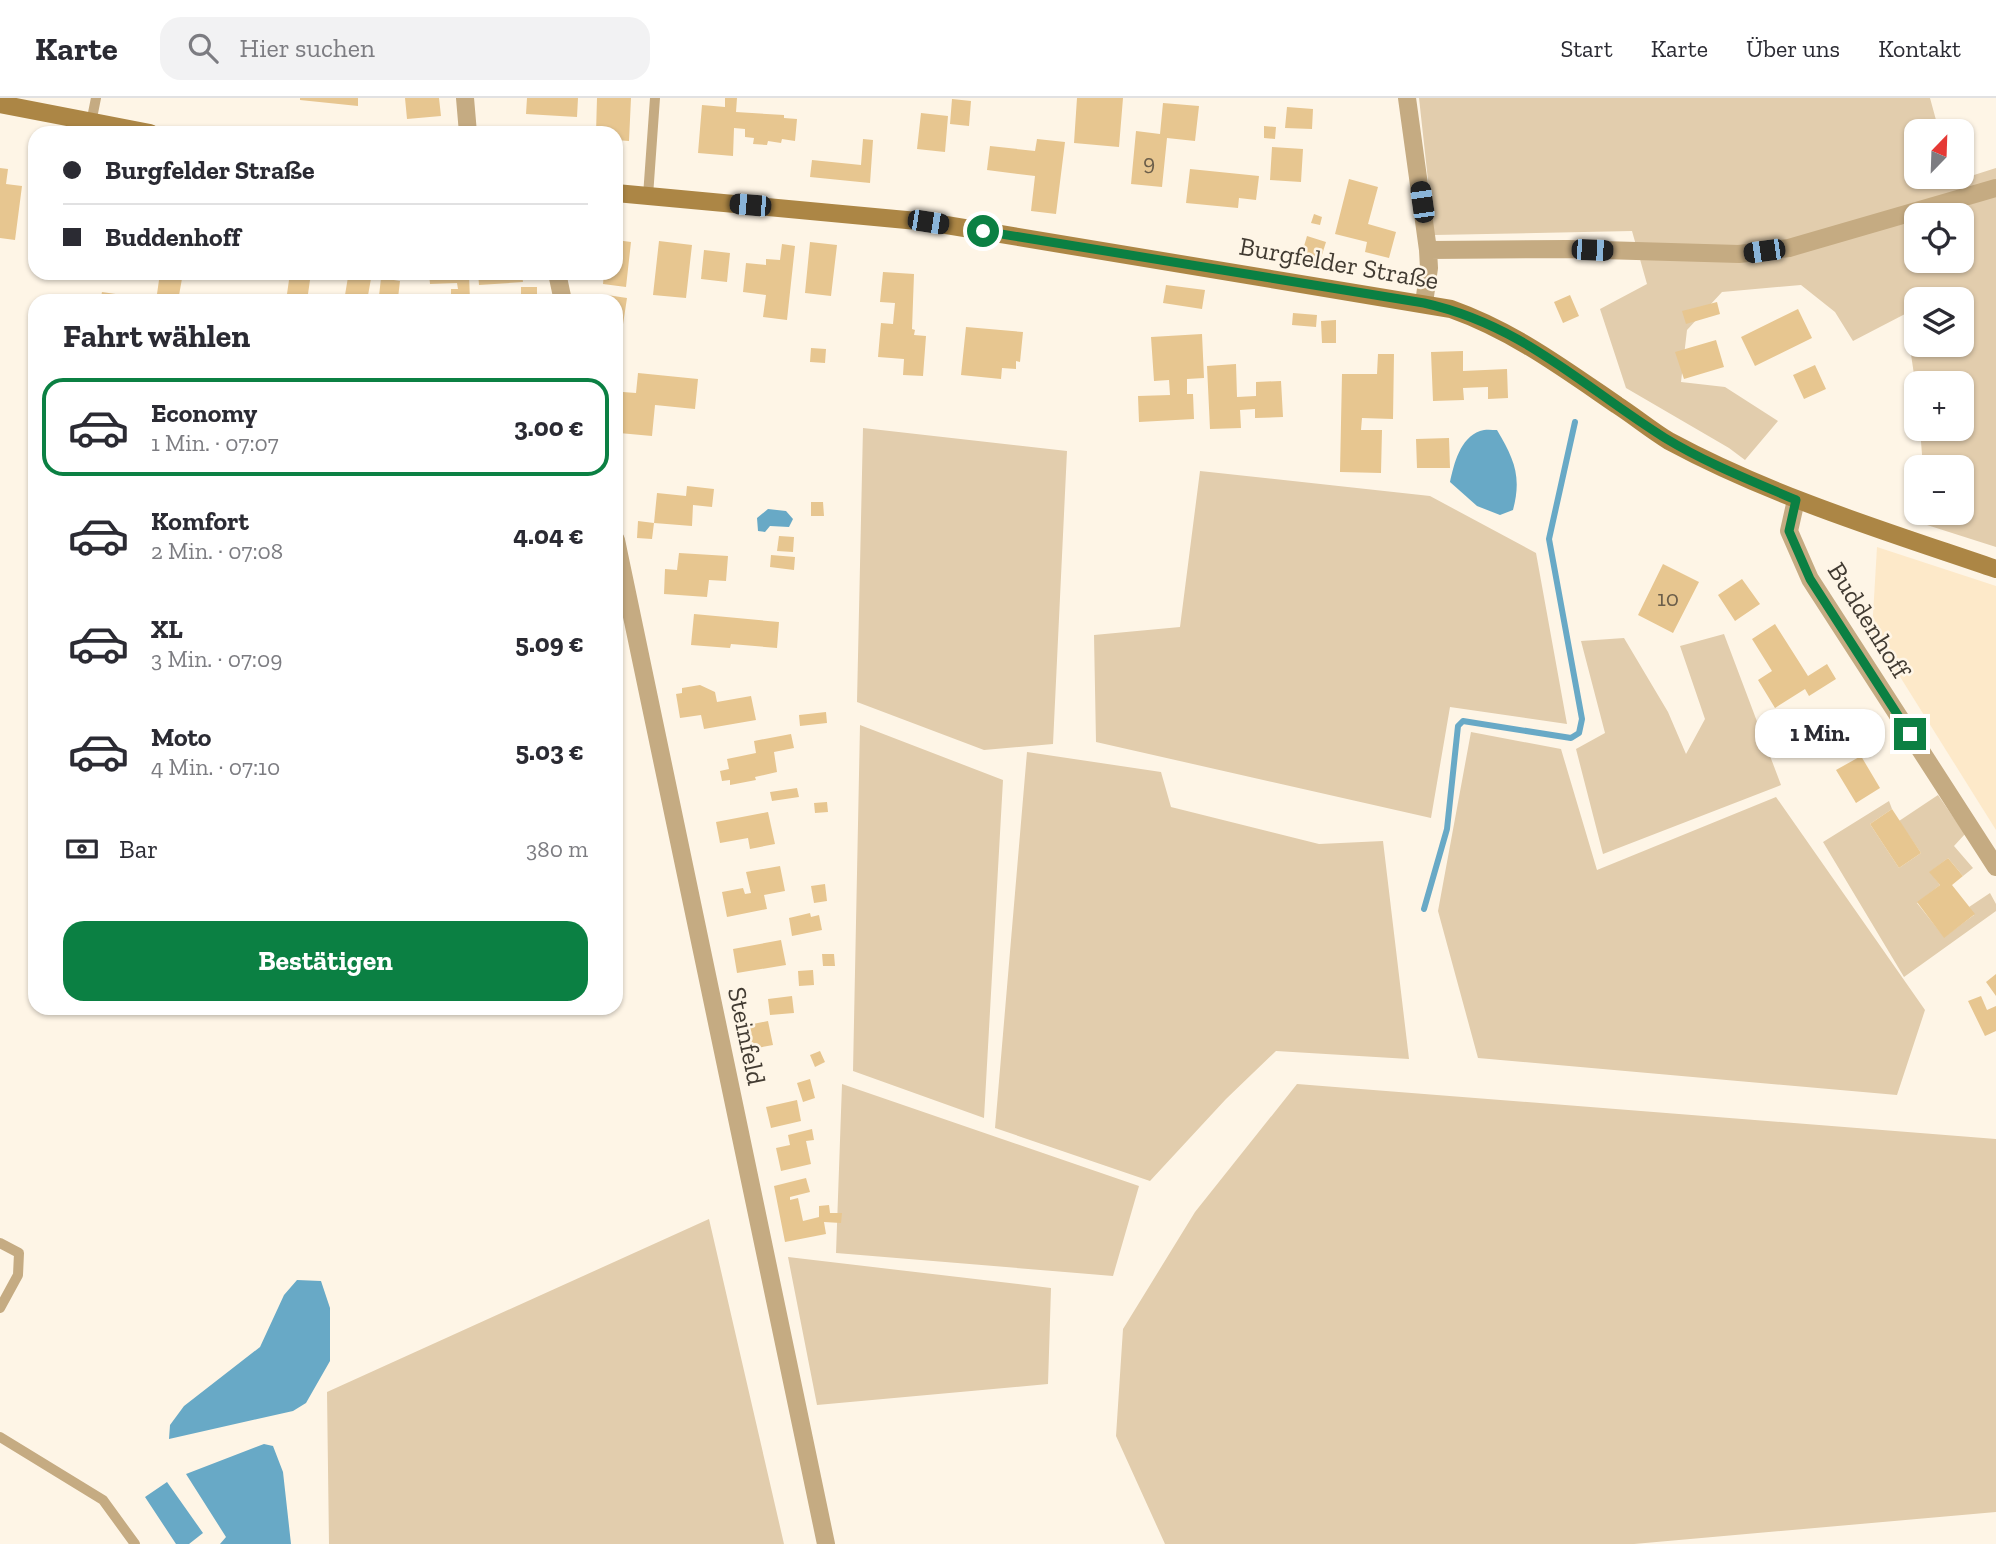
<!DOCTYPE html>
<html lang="de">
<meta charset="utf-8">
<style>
body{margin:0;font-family:"Zilla Slab",serif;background:#f2f2f3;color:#2b2b33;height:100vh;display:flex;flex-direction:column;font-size:26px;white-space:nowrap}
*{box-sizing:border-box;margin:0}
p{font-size:23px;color:#7c7c81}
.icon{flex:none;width:38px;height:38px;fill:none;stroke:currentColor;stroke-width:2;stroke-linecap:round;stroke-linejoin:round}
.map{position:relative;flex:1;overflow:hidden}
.panel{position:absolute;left:28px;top:196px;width:595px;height:721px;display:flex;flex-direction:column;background:#fff;border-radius:21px;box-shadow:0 2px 5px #0004}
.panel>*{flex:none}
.top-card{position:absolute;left:28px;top:28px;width:595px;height:154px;border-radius:21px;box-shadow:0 2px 5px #0004;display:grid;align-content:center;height:154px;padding:0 35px;background:#fff}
.needle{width:46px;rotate:23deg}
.buttons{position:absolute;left:1904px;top:21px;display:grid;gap:14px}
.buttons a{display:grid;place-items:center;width:70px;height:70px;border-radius:14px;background:#fff;box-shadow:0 2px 5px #0004;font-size:35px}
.end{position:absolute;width:32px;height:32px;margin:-16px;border:9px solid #0b8043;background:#fff;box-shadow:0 0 0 4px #fff}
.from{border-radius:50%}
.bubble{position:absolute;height:49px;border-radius:21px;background:#fff;box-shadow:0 2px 5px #0004;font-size:23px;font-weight:700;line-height:49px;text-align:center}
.car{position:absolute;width:21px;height:42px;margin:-21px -10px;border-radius:9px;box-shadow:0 0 5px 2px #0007;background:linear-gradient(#222 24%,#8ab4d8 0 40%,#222 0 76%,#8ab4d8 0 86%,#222 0)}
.top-card b{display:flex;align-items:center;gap:24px;height:66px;font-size:26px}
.top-card b+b{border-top:2px solid #e1e1e2}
.top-card i{width:18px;height:18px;background:#2b2b33}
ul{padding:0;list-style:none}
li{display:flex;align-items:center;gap:21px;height:98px;margin:0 14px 10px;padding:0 21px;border:4px solid transparent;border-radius:21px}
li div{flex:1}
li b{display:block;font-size:26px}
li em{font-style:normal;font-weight:700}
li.current{border-color:#0b8043}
li>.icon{width:63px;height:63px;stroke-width:1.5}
h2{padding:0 35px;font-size:32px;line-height:84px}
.pay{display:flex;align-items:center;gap:18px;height:77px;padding:0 35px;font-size:26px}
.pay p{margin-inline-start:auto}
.cta{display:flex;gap:14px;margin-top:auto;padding:14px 35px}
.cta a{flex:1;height:80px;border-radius:21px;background:#0b8043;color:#fff;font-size:28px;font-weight:700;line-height:80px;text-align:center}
header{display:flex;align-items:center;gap:42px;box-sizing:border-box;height:98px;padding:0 35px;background:#fff;border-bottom:2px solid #e1e1e2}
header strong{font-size:33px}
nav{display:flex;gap:38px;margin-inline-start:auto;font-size:24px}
.search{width:490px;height:63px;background:#f2f2f3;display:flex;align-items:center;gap:18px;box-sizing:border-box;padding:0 24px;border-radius:21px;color:#7c7c81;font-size:26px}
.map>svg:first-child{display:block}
.built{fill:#fde9c9}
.green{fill:#e2cdad;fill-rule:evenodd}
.water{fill:#68a9c6}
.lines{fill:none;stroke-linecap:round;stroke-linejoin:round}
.stream{stroke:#68a9c6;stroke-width:6}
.building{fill:#e7c690}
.lane{stroke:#c5ab82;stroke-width:10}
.street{stroke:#c5ab82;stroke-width:18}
.secondary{stroke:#ac8645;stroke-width:18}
.route{stroke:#0b8043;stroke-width:9}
.labels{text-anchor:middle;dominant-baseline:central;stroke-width:5;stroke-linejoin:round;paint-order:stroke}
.number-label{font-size:23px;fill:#6b5e4a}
.street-label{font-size:26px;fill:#423b32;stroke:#fef5e6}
</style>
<header>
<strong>Karte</strong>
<div class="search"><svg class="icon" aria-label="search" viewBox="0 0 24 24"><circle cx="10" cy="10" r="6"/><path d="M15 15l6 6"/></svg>Hier suchen</div>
<nav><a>Start</a><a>Karte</a><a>Über uns</a><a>Kontakt</a></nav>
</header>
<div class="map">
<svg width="1996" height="1446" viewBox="0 0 1996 1446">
<rect width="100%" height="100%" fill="#fef5e6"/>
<!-- built -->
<path class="built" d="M1877,449L1996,488V732L1872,534Z"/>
<!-- green -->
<path class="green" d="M1419,0H1930L1939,33H1916V79H1950L1952,84L1996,70V449L1927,427V415H1962V369H1923L1920,331H1962V285H1916V290L1905,216L1853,243L1835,214L1801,187L1722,194L1687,232L1681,284L1725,289L1778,323L1745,362L1729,350L1626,290L1600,211L1647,186L1632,133L1434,137ZM1916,117H1962V163H1916ZM1916,201H1962V247H1916Z
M863,330L1067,353L1053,646L984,652L857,604Z
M1200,373L1430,398L1536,455L1567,626L1450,609L1431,720L1096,644L1094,537L1180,529Z
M1724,536L1781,687L1603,756L1576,651L1605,635L1581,543L1624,540L1668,614L1686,656L1705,621L1680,548Z
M860,627L1003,682L984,1020L853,973Z
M1471,634L1561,651L1597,772L1776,699L1925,912L1897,997L1478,960L1438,813Z
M1027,654L1161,674L1171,709L1319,746L1383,743L1409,961L1276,953L1226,1001L1150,1083L995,1030Z
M1938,697L1965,736L1954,748L1973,770L1963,778L1948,760L1930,774L1940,787L1917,805L1944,839L1974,817L1969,809L1990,795L1996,806V813L1904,879L1823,744L1889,703L1892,711L1870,726L1899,770L1921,755L1899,723Z
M842,986L1139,1088L1113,1178L836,1155Z
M1297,986L1996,1041V1414L1634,1446H1165L1116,1338L1123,1231L1195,1114Z
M709,1121L784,1446H329L327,1294Z
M788,1159L1051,1190L1048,1286L817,1307Z"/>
<!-- water -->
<path class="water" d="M1497,332C1514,361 1522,378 1513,412L1500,417L1477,408L1450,384C1454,366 1460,340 1480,333C1485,331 1492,332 1497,332Z
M768,411L786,413L793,421L789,429L770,428L765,434L758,433L757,420Z
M297,1182L321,1183L330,1210V1263L306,1305L293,1313L169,1341L170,1327L184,1308L260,1249L284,1197Z
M264,1346L273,1348L283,1374L291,1446H220L226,1439L186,1376Z
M167,1384L203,1435L189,1446H176L145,1399Z"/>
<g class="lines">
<!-- stream -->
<path class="stream" d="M1424,811L1447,731L1458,628L1463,623L1571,640L1579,635L1582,621L1549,441L1575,324"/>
</g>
<!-- building -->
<path class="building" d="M300,0H358V8L300,2Z
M405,0H439L441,18L407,21Z
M527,0H578L577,19L526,16Z
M597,0H631L629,43L616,42V35H596Z
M725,0H737L736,14L784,17V20L797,21L795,43L782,41L781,45L768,43L767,47L753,46L754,40L745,39V31L734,30L733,58L698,55L702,7L725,9Z
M1077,0H1123L1119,49L1074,45Z
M952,1L971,3L969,28L950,26Z
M1163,5L1199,8L1195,43L1167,40L1162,89L1131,86L1136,33L1160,36Z
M1287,9L1313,11L1312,31L1285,30Z
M921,15L948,18L945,54L917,51Z
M1264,28L1276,29L1275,41L1264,40Z
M863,41L873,42L870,85L810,79L812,62L861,67Z
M1037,41L1065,44L1056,116L1031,113L1035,78L987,72L990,48L1035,53Z
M1272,49L1303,51L1301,84L1270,82Z
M0,70L8,71L6,86L22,88L15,142L0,140Z
M1190,71L1259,78L1256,102L1239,100L1238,110L1186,105Z
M1349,81L1378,89L1368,126L1396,134L1389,160L1365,154L1367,144L1335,136Z
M1314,116L1322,119L1320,127L1311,125Z
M1307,138L1326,144L1321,160L1302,155Z
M616,142L631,144L626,189L603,186L604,175H616Z
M659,143L692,147L686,200L653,197Z
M810,144L837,147L831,198L805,195Z
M782,146L795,148L787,222L763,219L766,197L743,194L746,165L766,167V161L780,162Z
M704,152L730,155L727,184L701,181Z
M883,174L914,176L912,231L915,232L914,237L926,238L923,278L903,277L904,261L878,259L881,225L893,226L895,205L880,204Z
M160,175H183L178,203H156Z
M252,175H311L307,203H286L289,182Z
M337,175H372L367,203H344L348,179Z
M429,175L469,176L470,203H451V191H458L457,185L430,186Z
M478,175H522L523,184L479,187Z
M381,180L400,183L398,200L379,198Z
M1166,187L1205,192L1202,211L1163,205Z
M521,189H537V203H521Z
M102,194L136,199L135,203H100Z
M607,197L627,200L620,246H616V203H606Z
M1570,197L1579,218L1563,225L1554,204Z
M1717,204L1720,216L1686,226L1682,213Z
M1798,211L1812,240L1755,268L1741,239Z
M1293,215L1317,217L1316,229L1292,227Z
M1336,222V245H1322L1321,223Z
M966,229L1023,234L1020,264L1016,263V271L1002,270L1001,281L961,277Z
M1202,236L1204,280L1187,281V296H1193L1194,321L1139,324L1138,298L1170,297L1169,282L1154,283L1151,239Z
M1716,242L1724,269L1684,281L1675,254Z
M811,250L826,251L825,265L810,264Z
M1463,253V273L1507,271L1508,300L1488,301V289L1463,290L1464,302L1433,303L1431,254Z
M1378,256H1394L1393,321L1362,320L1361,332H1382L1381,375L1340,374L1342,276H1377Z
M1236,266L1237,299L1256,298V284L1281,283L1283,319L1255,320V311L1240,312L1241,330L1210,331L1207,268Z
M1815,267L1826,291L1804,301L1793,277Z
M638,275L698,281L695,311L655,307L652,338L619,335L623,294L636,295Z
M1449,340L1450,370H1417L1416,341Z
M687,388L714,391L712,409L693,407L692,428L654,425L652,441L637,440L638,423L654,425L657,395L686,398Z
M811,404H823L824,418H811Z
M779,438L794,439L793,454L777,453Z
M679,455L728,458L726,483L709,482L707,499L664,496L665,471L677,472Z
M771,457L795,459L794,472L770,469Z
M1663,466L1699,484L1673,535L1638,517Z
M1742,481L1760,506L1735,523L1718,497Z
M694,516L779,524L777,550L731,546L730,550L691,547Z
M1775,526L1808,578L1827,566L1836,581L1809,598L1805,591L1775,610L1758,582L1772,573L1752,541Z
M700,587L715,594L717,604L751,598L756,622L704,631L701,617L680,620L676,596L682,595V590Z
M826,614L827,625L800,628L799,617Z
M791,636L794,650L774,654L777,674L755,679L756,682L730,687V682L722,683L720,673L729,671L727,661L756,655L754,643Z
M1861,658L1880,690L1856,705L1836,672Z
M797,690L799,699L772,703L770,694Z
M827,704L828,714L815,715L814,705Z
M1892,711L1921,755L1899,770L1870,726Z
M768,714L775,746L750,751L748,740L720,745L716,724Z
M1948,760L1963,778L1952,787L1975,816L1944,840L1917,804L1940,787L1929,774Z
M780,768L785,793L764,797L767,811L727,819L722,794L743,790L745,796L751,795L746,774Z
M825,786L827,803L814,805L811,788Z
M810,815L811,819L819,817L822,832L792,838L789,820Z
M781,842L786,867L737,875L733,851Z
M822,856H834L835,868H823Z
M813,872L814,887L799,888L798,873Z
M1996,876V898L1986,884Z
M792,898L794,915L770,917L768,901Z
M1981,898L1987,912L1996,908V933L1985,938L1968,903Z
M768,923L773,947L752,951L748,927Z
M820,953L825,964L815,969L810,957Z
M810,981L815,1000L803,1004L797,985Z
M797,1002L801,1023L771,1030L766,1009Z
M812,1031L814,1042L806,1043L811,1066L781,1073L776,1050L790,1047L788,1037Z
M806,1080L810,1094L790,1099V1102L798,1100L803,1123L819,1119V1108L829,1107L830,1115H842L841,1125L824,1124L826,1136L785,1144L774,1088Z"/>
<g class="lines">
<!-- lane -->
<path class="lane" d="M91,25L96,0
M648,98L655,0
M0,1145L19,1155L18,1177L0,1210
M0,1339L103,1402L135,1446"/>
<!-- street -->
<path class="street" d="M465,0L468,35
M1407,0L1428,152L1429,170L1424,205
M1428,152L1568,151L1739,156L1789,150L1996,90
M557,175L563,203
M1796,402L1789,433L1810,481L1996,769
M616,442L826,1446"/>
<!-- secondary -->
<path class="secondary" d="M0,6L150,35
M616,95L928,124L1451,211C1513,233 1563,270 1617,307C1634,318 1651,332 1669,343C1773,399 1885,433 1996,471"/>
</g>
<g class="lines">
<!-- route -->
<path class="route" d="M983,133L1424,205C1523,227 1582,288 1665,340C1706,365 1752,383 1796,402L1789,433L1810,481L1910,636"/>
</g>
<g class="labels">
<!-- number labels -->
<g class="number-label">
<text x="1149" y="64">9</text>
<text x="1668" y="500">10</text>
</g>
<!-- street labels -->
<g class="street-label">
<text transform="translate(1339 165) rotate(10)">Burgfelder Straße</text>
<text transform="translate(1869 522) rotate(58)">Buddenhoff</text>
<text transform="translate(747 938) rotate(78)">Steinfeld</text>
</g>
</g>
</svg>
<div class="buttons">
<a><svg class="needle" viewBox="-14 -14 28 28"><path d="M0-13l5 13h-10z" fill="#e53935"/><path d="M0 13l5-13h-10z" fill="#7c7c81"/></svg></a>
<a><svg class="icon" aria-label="locate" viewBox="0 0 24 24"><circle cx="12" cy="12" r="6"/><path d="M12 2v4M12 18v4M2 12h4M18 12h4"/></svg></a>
<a><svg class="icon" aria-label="layers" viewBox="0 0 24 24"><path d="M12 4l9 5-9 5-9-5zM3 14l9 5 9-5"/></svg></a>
<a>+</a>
<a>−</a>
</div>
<i class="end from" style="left:983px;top:133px"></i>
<i class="end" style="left:1910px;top:636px"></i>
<div class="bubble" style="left:1755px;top:611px;width:130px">1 Min.</div>
<i class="car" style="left:1422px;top:104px;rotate:352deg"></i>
<i class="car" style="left:750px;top:107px;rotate:275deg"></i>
<i class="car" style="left:928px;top:124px;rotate:99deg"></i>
<i class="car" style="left:1592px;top:152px;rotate:92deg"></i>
<i class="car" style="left:1764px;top:153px;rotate:262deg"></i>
<div class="top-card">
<b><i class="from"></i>Burgfelder Straße</b>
<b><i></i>Buddenhoff</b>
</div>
<section class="panel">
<h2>Fahrt wählen</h2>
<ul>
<li class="current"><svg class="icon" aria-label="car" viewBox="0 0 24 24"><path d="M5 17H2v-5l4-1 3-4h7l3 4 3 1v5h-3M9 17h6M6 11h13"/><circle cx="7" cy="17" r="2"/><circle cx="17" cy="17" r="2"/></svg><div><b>Economy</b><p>1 Min. · 07:07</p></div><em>3.00 €</em></li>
<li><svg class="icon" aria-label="car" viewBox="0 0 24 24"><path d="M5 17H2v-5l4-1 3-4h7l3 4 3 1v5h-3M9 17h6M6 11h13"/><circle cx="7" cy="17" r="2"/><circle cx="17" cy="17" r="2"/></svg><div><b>Komfort</b><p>2 Min. · 07:08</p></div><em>4.04 €</em></li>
<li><svg class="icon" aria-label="car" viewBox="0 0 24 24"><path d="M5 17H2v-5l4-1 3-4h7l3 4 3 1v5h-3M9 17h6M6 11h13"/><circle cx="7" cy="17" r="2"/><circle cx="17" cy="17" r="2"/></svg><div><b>XL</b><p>3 Min. · 07:09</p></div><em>5.09 €</em></li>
<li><svg class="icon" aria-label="car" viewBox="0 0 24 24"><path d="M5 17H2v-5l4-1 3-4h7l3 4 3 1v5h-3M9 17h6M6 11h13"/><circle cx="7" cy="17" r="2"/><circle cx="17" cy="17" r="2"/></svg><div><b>Moto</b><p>4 Min. · 07:10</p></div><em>5.03 €</em></li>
</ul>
<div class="pay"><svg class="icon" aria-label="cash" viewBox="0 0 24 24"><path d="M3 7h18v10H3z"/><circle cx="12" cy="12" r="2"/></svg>Bar<p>380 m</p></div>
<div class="cta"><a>Bestätigen</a></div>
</section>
</div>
